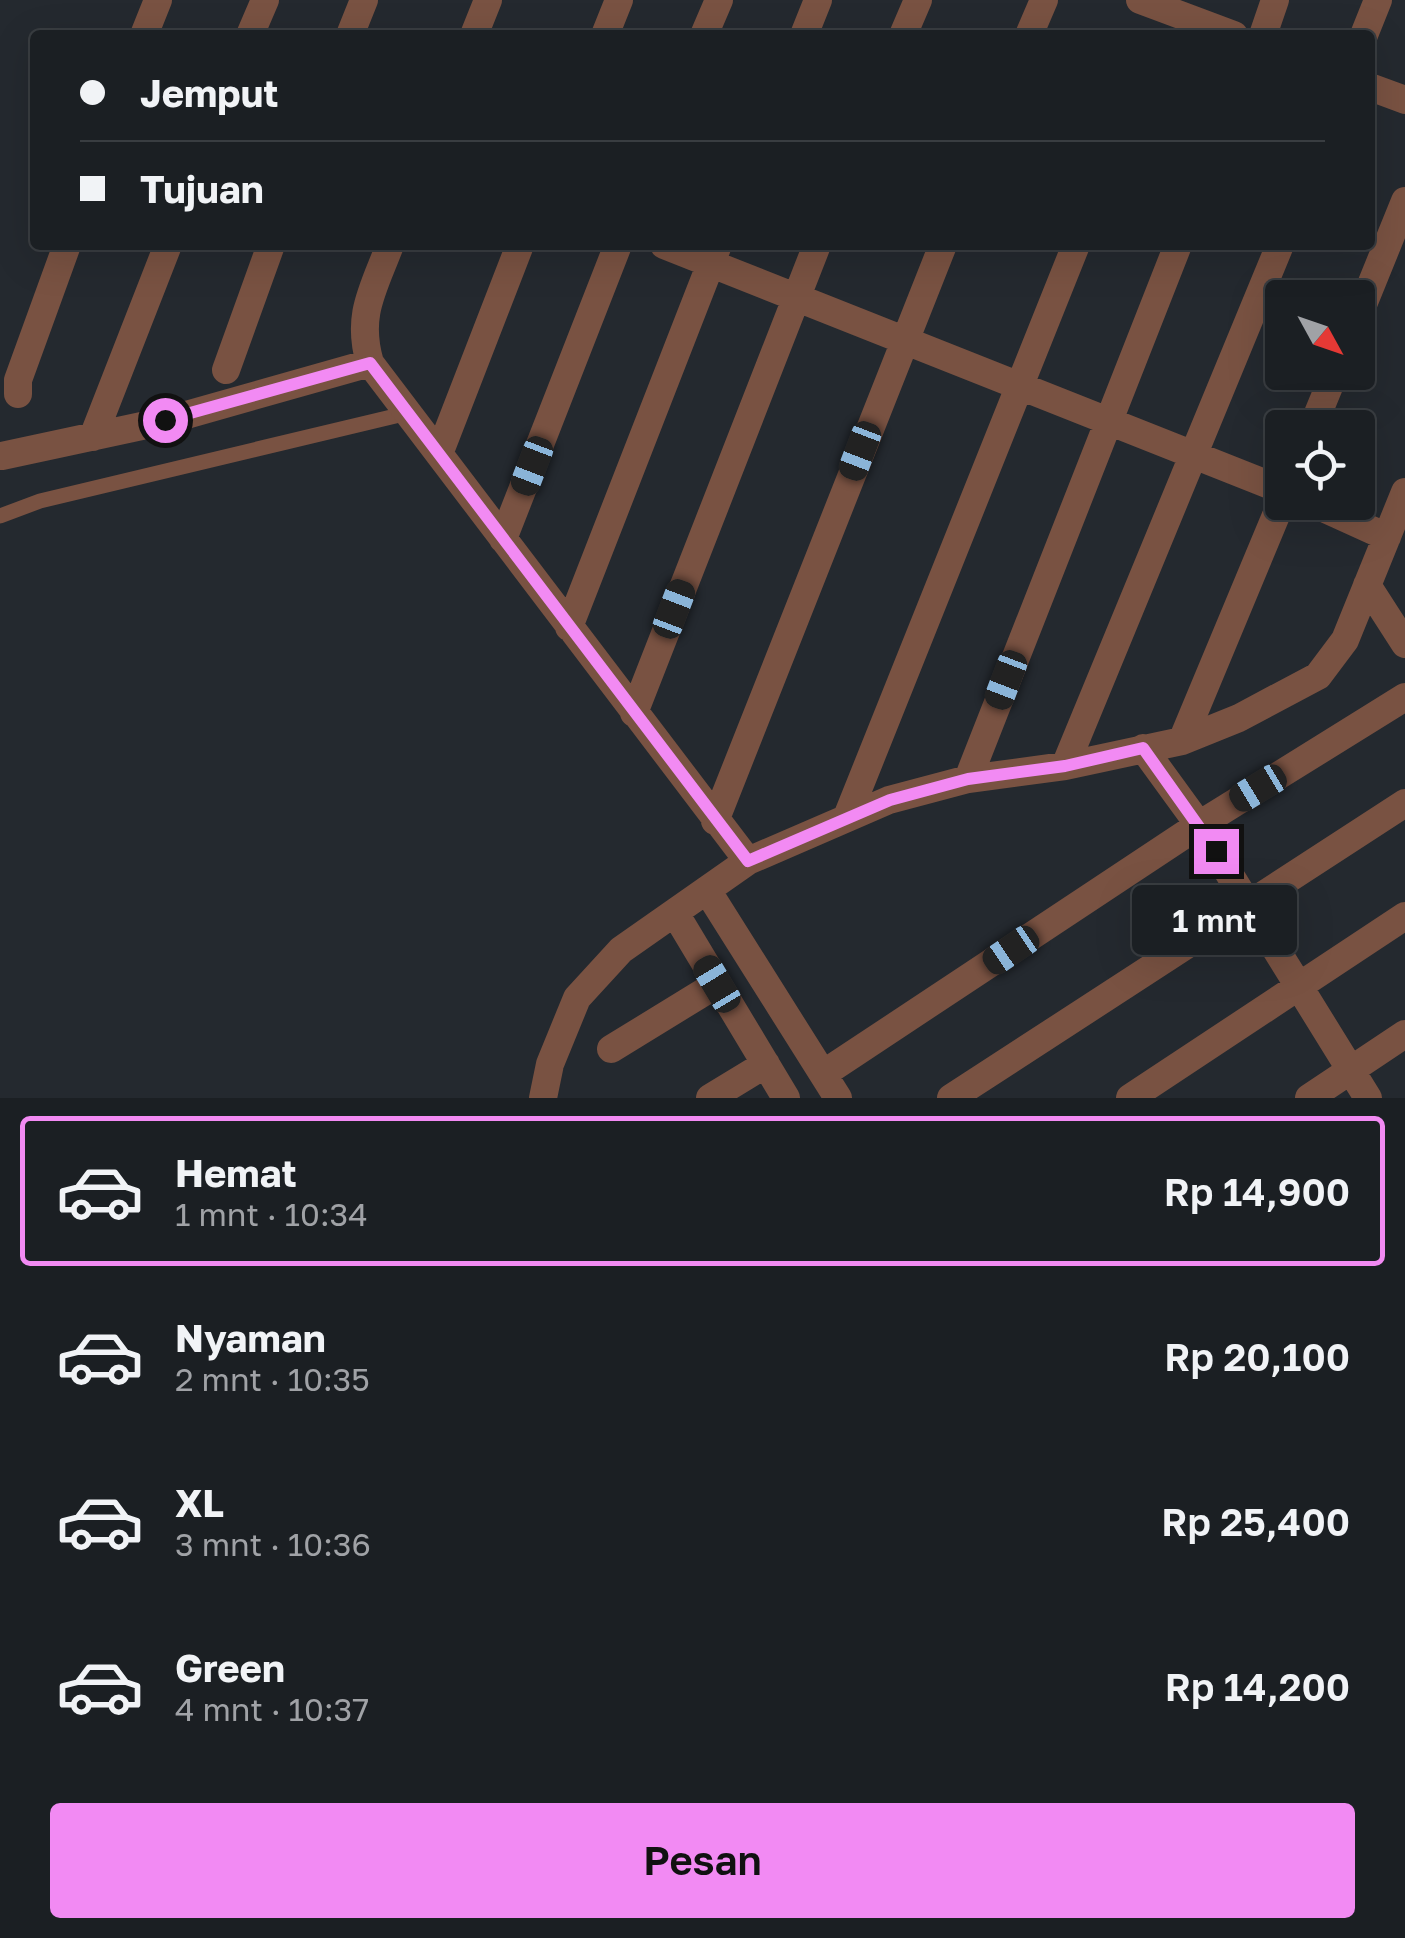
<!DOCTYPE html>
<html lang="id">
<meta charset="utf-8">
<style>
body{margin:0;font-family:"Golos Text",sans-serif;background:#24272b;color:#f1f3f6;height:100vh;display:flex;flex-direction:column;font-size:38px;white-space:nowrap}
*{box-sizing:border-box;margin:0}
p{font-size:32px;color:#a0a2a6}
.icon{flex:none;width:55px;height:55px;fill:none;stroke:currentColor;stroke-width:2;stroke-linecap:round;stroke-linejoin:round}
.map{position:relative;height:1098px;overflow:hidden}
.side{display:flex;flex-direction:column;background:#1b1f23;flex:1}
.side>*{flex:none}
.top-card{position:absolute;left:30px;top:30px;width:1345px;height:220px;border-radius:10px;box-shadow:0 10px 40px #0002,0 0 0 2px #393d41;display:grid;align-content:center;height:220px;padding:0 50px;background:#1b1f23}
.needle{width:65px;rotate:130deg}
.controls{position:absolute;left:1265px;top:280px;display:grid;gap:20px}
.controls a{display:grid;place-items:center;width:110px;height:110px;border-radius:10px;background:#1b1f23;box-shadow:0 10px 40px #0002,0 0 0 2px #393d41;font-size:50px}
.end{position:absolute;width:45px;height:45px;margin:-22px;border:12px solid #f28af3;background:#111;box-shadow:0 0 0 5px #111}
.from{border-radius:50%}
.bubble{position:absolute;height:70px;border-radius:10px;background:#1b1f23;box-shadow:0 10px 40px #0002,0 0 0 2px #393d41;font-size:32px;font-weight:600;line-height:70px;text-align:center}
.car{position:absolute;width:30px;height:60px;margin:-30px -15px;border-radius:12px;box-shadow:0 0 8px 2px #0007;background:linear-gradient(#222 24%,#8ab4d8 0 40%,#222 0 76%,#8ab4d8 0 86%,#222 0)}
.top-card b{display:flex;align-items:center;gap:35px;height:95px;font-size:38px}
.top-card b+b{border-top:2px solid #393d41}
.top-card i{width:25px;height:25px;background:#f1f3f6}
ul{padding:18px 0 0;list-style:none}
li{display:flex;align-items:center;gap:30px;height:150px;margin:0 20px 15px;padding:0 30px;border:5px solid transparent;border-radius:10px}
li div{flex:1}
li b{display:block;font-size:38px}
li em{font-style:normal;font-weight:600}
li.current{border-color:#f28af3}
li>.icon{width:90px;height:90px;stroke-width:1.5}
.button{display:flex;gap:20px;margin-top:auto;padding:20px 50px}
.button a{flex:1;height:115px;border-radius:10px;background:#f28af3;color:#111;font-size:40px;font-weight:600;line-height:115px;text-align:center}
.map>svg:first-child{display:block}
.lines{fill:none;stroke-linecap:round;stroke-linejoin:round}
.service{stroke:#795242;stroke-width:15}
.minor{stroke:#795242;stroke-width:28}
.route{stroke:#f28af3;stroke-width:12}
</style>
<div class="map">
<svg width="1405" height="1098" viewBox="0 0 1405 1098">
<rect width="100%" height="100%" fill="#24292f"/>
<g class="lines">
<!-- service -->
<path class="service" d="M0,516L40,501L408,413"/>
<!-- minor -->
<path class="minor" d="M1140,0L1234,35
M144,35L158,0
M250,35L265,0
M350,35L364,0
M474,35L488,0
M605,35L619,0
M704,35L719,0
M804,35L818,0
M903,35L918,0
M1029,35L1044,0
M1263,35L1275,0
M1364,35L1378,0
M1370,87L1405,100
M664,245L1282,490
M1358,317L1405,201
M370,363C356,315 373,290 390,245
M226,370L271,245
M18,394V380L67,245
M1312,428L1335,372
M93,437L168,245
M439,454L520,245
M2,456L165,421L370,363L748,861
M1310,502L1387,537
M503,539L618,245
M1367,585L1405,644
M569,627L718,245
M634,713L817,245
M1182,741L1282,501
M1143,748L1199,825L1368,1098
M1065,766L1280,245
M968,779L1178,245
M847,817L1076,245
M715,821L943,245
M707,890L838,1098
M675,913L786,1098
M611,1049L717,984
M823,1074L1199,825L1405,697
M543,1098L550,1064L577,998L621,950L748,861L889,800L968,779L1065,766L1182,741L1239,718L1318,676L1345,640L1405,492
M710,1098L766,1064
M951,1098L1405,803
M1130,1098L1405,916
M1309,1098L1405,1034"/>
</g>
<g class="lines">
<!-- route -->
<path class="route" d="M165,420L370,363L748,861L890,800L968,779L1065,766L1143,748L1216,851"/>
</g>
</svg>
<div class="controls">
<a><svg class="needle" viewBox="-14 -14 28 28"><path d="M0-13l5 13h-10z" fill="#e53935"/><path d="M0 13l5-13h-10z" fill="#a0a2a6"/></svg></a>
<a><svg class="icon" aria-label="locate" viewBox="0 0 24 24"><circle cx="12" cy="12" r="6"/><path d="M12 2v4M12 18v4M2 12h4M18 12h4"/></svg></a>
</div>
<i class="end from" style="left:165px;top:420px"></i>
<i class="end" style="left:1216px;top:851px"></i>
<div class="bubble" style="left:1132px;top:885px;width:165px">1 mnt</div>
<i class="car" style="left:860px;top:451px;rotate:201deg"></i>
<i class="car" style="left:532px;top:466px;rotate:201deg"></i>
<i class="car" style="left:674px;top:609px;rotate:21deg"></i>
<i class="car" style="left:1006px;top:680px;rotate:201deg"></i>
<i class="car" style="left:1258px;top:788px;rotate:239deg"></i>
<i class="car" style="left:1011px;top:950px;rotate:236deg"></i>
<i class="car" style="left:717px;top:984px;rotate:329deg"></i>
<div class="top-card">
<b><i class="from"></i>Jemput</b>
<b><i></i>Tujuan</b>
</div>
</div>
<section class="side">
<ul>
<li class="current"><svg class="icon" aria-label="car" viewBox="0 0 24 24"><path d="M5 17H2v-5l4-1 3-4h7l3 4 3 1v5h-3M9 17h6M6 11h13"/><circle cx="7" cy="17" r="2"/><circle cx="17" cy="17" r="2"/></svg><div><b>Hemat</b><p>1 mnt · 10:34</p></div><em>Rp 14,900</em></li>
<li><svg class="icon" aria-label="car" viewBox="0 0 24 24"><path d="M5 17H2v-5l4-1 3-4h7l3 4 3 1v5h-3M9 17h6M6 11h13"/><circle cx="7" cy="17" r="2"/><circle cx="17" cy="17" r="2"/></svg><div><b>Nyaman</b><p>2 mnt · 10:35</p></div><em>Rp 20,100</em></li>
<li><svg class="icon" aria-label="car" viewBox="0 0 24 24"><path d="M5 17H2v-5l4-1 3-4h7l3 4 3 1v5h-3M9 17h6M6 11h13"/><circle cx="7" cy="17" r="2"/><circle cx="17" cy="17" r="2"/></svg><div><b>XL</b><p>3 mnt · 10:36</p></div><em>Rp 25,400</em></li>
<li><svg class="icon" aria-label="car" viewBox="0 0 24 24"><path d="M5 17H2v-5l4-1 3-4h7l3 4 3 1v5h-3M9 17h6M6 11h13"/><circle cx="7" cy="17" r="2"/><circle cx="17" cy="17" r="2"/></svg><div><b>Green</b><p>4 mnt · 10:37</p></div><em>Rp 14,200</em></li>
</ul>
<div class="button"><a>Pesan</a></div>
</section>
